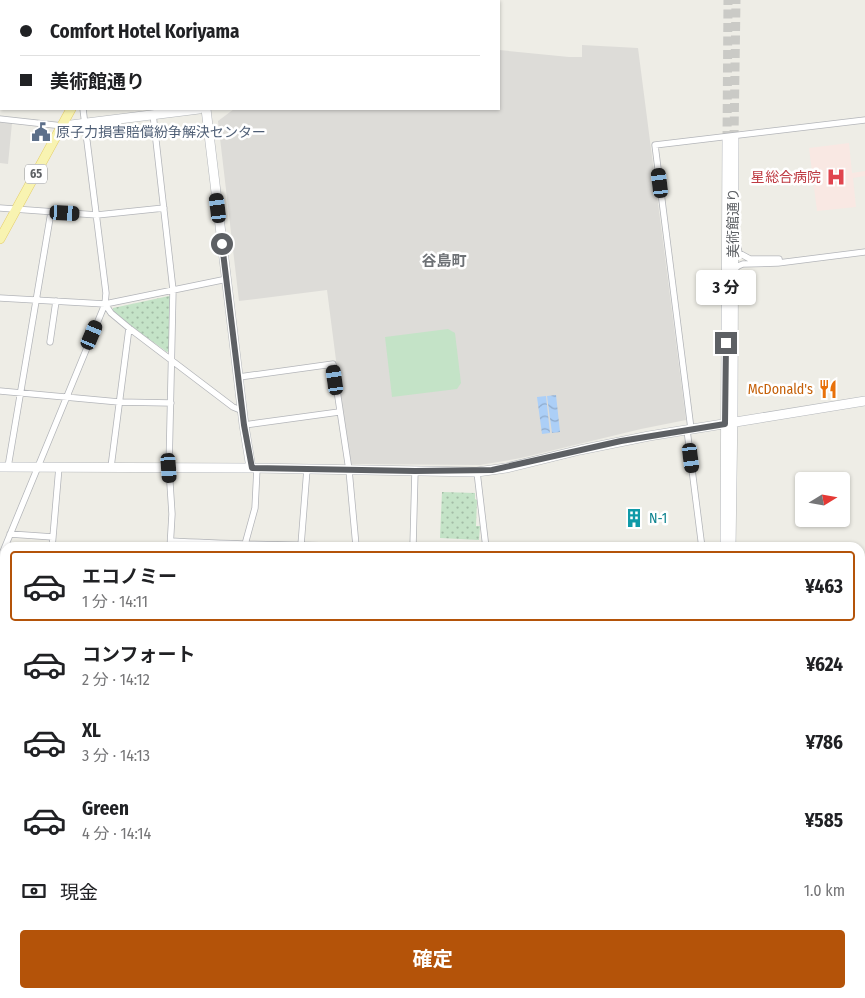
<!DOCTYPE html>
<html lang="ja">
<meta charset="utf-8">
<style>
body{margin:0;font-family:"Fira Sans Condensed","Noto Sans JP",sans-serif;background:#f6f6f6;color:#202124;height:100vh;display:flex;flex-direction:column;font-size:19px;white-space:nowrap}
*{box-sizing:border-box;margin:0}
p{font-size:16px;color:#757577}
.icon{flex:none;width:28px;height:28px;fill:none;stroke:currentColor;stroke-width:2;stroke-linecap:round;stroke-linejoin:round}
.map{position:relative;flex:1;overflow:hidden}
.details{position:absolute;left:0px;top:542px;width:865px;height:456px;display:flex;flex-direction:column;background:#fff;border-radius:15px 15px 0 0;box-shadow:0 1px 4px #0004}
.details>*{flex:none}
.top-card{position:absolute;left:0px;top:0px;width:500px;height:110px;box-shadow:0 1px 4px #0004;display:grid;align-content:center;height:110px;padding:0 20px;background:#fff}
.needle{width:32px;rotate:79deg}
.buttons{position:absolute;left:795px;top:472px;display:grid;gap:10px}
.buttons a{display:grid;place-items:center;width:55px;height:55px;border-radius:5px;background:#fff;box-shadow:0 1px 4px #0004;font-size:25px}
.end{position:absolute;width:22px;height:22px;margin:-11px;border:6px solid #5d6064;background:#fff;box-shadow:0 0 0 2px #fff}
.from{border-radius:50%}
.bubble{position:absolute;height:35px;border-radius:5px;background:#fff;box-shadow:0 1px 4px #0004;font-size:16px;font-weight:700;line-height:35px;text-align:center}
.car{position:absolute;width:15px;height:30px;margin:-15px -8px;border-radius:6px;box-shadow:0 0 4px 1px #0007;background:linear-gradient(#222 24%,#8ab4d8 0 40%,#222 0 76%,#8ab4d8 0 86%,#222 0)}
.top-card b{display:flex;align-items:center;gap:18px;height:48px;font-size:19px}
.top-card b+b{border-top:1px solid #e0e0e0}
.top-card i{width:12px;height:12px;background:#202124}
ul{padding:9px 0 0;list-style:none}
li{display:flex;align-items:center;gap:15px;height:70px;margin:0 10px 8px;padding:0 10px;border:2px solid transparent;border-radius:5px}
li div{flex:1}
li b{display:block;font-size:19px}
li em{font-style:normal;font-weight:700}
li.current{border-color:#b45309}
li>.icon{width:45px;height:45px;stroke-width:1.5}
.pay{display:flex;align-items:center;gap:12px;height:55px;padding:0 20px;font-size:19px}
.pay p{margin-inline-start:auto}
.cta{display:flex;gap:10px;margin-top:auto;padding:10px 20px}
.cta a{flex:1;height:58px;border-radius:5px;background:#b45309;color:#fff;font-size:20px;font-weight:700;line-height:58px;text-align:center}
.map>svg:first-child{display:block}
.industrial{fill:#dddcd8}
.medical{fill:#f9e8e3}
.grass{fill:#c4e3c7}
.park{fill:url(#park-dots)}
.water{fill:url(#water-waves)}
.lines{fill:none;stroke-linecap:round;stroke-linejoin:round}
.secondary-tunnel{stroke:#cacac6;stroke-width:9;stroke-dasharray:9 4.5;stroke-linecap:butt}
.street-casing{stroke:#b3b5b9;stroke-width:7}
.secondary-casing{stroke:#b4b7bb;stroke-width:10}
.primary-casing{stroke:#e5ce68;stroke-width:10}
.street{stroke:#fff;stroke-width:5.5}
.secondary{stroke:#fff;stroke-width:9}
.primary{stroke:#f8f3b1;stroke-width:9}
.route{stroke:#5d6064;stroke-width:6}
.labels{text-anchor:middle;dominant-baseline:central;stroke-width:5;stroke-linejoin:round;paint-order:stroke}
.shield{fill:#fff;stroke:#8e9092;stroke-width:1}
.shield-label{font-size:12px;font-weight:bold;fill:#5d6064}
.service-label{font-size:14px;fill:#4e5e75;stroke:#fff;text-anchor:start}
.health-label{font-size:14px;fill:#be3a42;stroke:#fff;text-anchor:end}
.street-label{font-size:14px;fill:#5d6064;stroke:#fff}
.food-label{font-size:14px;fill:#c56008;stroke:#fff;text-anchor:end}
.culture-label{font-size:14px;fill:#0d838f;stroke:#fff;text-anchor:start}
.neighbourhood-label{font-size:15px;font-weight:bold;fill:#6e7276;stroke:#fff}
</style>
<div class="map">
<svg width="865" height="998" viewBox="0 0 865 998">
<defs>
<pattern id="park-dots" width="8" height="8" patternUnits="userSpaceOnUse" patternTransform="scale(1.25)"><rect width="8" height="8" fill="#c4e3c7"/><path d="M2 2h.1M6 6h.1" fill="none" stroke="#a2bba5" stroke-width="1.8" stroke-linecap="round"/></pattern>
<pattern id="water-waves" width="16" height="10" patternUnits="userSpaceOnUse" patternTransform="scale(1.25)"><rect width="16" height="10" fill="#accff7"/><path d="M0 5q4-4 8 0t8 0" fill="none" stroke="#8fabcc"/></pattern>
</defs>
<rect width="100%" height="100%" fill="#eeede6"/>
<!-- industrial -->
<path class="industrial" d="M582,45L638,48L686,420L641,429L521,458L480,465L351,464L342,407L327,290L239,301L218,121L234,109H499V50L569,57H582Z
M0,122L12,123L8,164L0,163Z"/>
<!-- medical -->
<path class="medical" d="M849,143L852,173L865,171V176L853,178L856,207L817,211L809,148Z"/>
<!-- grass -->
<path class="grass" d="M448,329L455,333L461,383L457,389L392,397L385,337Z"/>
<!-- park -->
<path class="park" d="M169,296L171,297L170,351L167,352L113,313V308Z
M442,492L475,493V499L477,500L476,526H480L479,540L440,538Z"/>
<!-- water -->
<path class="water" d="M556,395L560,432L552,433L547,396Z
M546,396L550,433L542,434L537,397Z"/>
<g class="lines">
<!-- secondary-tunnel -->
<path class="secondary-tunnel" d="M734,139L736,0
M727,140L728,0"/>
<!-- street casing -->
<g class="street-casing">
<path id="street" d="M153,114L173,290L169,468L172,514L170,548
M0,119L63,126
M0,208L97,215L164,208
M737,242L739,253L750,259H779
M733,271L738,266L743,264L778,263L865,252
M0,298L105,304L227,279
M105,304L111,313L129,328L233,407L243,411
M50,342L56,301
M239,377L333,364L349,470L356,546
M0,391L119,402L171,403
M244,425L339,412
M691,429L655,145L865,120
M687,430L702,548
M8,467L51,212
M111,467L129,328
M477,472L486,548
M10,534L53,537
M171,541C275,547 379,545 484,548
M301,545L307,469
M413,546L415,471
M52,548L59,467
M244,548L255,508L257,468
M0,559L105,304L106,293L83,109
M0,582H5
M0,672L5,671
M0,685L5,688
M0,765H5
M0,825H5
M0,883L5,882
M0,973H5
M63,994L65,998
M207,994V998
M244,994V998
M405,994V998
M443,994L444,998
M477,994L478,998
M506,994V998
M529,994L530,998
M610,994L618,998
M786,994L794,998
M724,997L725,998
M152,998L153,994
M180,998L181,994
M376,998V994"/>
</g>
<!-- secondary casing -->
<g class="secondary-casing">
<path id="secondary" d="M206,109L244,425L251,468
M63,126L199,109
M0,467L251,468L477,472L506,468L580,450L649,436L865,401
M725,548L727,140
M731,548L733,409L734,139
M0,937H5
M0,943H5
M569,998L571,994
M576,998L578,994"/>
</g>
<!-- primary casing -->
<g class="primary-casing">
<path id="primary" d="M93,1V0
M0,239L71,109"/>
</g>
<!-- street -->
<use href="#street" class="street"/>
<!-- secondary -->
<use href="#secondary" class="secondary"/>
<!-- primary -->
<use href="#primary" class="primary"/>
</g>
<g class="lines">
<!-- route -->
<path class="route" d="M222,244L244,425L252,468L415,471L492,470L621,441L725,424L726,343"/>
</g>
<!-- icons -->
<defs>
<g id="civic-bare" transform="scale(1.5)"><path d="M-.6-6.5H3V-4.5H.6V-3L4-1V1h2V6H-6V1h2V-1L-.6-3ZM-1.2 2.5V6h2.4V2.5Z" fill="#5c6f8a" stroke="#fff" stroke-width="2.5" paint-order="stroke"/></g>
<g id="hospital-bare" transform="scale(1.5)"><path d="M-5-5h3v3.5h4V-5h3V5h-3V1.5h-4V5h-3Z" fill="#e0444e" stroke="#fff" stroke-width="2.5" paint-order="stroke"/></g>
<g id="restaurant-bare" transform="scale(1.5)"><path d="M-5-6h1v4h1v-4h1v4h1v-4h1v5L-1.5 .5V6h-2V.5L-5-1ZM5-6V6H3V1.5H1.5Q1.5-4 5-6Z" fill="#e8710a" stroke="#fff" stroke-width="2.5" paint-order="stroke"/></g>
<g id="building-bare" transform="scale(1.5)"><path d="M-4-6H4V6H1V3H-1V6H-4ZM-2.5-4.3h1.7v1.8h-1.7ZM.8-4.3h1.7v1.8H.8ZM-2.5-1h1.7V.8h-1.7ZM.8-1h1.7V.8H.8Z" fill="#0f9aa8" stroke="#fff" stroke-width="2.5" paint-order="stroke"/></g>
</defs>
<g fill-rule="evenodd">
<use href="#civic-bare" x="41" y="132"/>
<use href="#hospital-bare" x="836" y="177"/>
<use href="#restaurant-bare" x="828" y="389"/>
<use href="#building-bare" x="634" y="518"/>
</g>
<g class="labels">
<!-- shield labels -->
<rect class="shield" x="25" y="164.5" width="22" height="19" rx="4"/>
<g class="shield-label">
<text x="36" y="174">65</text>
</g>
<!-- service labels -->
<g class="service-label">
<text x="56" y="132">原子力損害賠償紛争解決センター</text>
</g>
<!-- health labels -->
<g class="health-label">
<text x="821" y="177">星総合病院</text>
</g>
<!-- street labels -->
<g class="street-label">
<text transform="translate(733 223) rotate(-90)">美術館通り</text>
</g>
<!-- food labels -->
<g class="food-label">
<text x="813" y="389">McDonald's</text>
</g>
<!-- culture labels -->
<g class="culture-label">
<text x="649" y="518">N-1</text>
</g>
<!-- neighbourhood labels -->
<g class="neighbourhood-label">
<text x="444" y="261">谷島町</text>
</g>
</g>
</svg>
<div class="buttons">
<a><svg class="needle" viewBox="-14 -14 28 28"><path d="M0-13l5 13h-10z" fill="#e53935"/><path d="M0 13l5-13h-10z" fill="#757577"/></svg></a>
</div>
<i class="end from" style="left:222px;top:244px"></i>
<i class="end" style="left:726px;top:343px"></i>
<div class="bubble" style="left:696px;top:270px;width:60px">3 分</div>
<i class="car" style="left:660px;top:183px;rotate:353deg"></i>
<i class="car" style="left:218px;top:208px;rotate:353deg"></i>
<i class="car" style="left:65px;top:213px;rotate:93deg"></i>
<i class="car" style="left:92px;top:335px;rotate:23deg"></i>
<i class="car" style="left:335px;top:380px;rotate:352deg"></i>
<i class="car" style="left:691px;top:458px;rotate:173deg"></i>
<i class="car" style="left:169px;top:468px;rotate:176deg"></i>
<div class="top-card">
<b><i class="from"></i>Comfort Hotel Koriyama</b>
<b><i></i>美術館通り</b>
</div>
<section class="details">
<ul>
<li class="current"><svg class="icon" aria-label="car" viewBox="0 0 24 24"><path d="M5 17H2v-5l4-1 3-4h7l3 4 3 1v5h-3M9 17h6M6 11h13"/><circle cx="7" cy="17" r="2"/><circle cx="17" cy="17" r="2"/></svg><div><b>エコノミー</b><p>1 分 · 14:11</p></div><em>¥463</em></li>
<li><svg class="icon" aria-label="car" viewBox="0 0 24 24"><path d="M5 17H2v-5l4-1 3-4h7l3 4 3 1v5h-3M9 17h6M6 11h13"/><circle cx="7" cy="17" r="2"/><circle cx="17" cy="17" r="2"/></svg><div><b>コンフォート</b><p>2 分 · 14:12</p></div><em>¥624</em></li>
<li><svg class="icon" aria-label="car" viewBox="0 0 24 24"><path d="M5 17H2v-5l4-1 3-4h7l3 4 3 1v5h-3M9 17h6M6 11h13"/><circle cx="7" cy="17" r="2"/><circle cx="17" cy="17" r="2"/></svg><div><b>XL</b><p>3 分 · 14:13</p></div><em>¥786</em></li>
<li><svg class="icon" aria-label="car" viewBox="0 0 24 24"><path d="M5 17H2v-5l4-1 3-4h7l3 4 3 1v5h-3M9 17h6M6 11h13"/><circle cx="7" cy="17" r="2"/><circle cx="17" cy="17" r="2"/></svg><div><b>Green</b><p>4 分 · 14:14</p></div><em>¥585</em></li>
</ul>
<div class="pay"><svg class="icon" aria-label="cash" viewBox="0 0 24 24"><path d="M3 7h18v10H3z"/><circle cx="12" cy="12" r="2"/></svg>現金<p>1.0 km</p></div>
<div class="cta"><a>確定</a></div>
</section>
</div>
